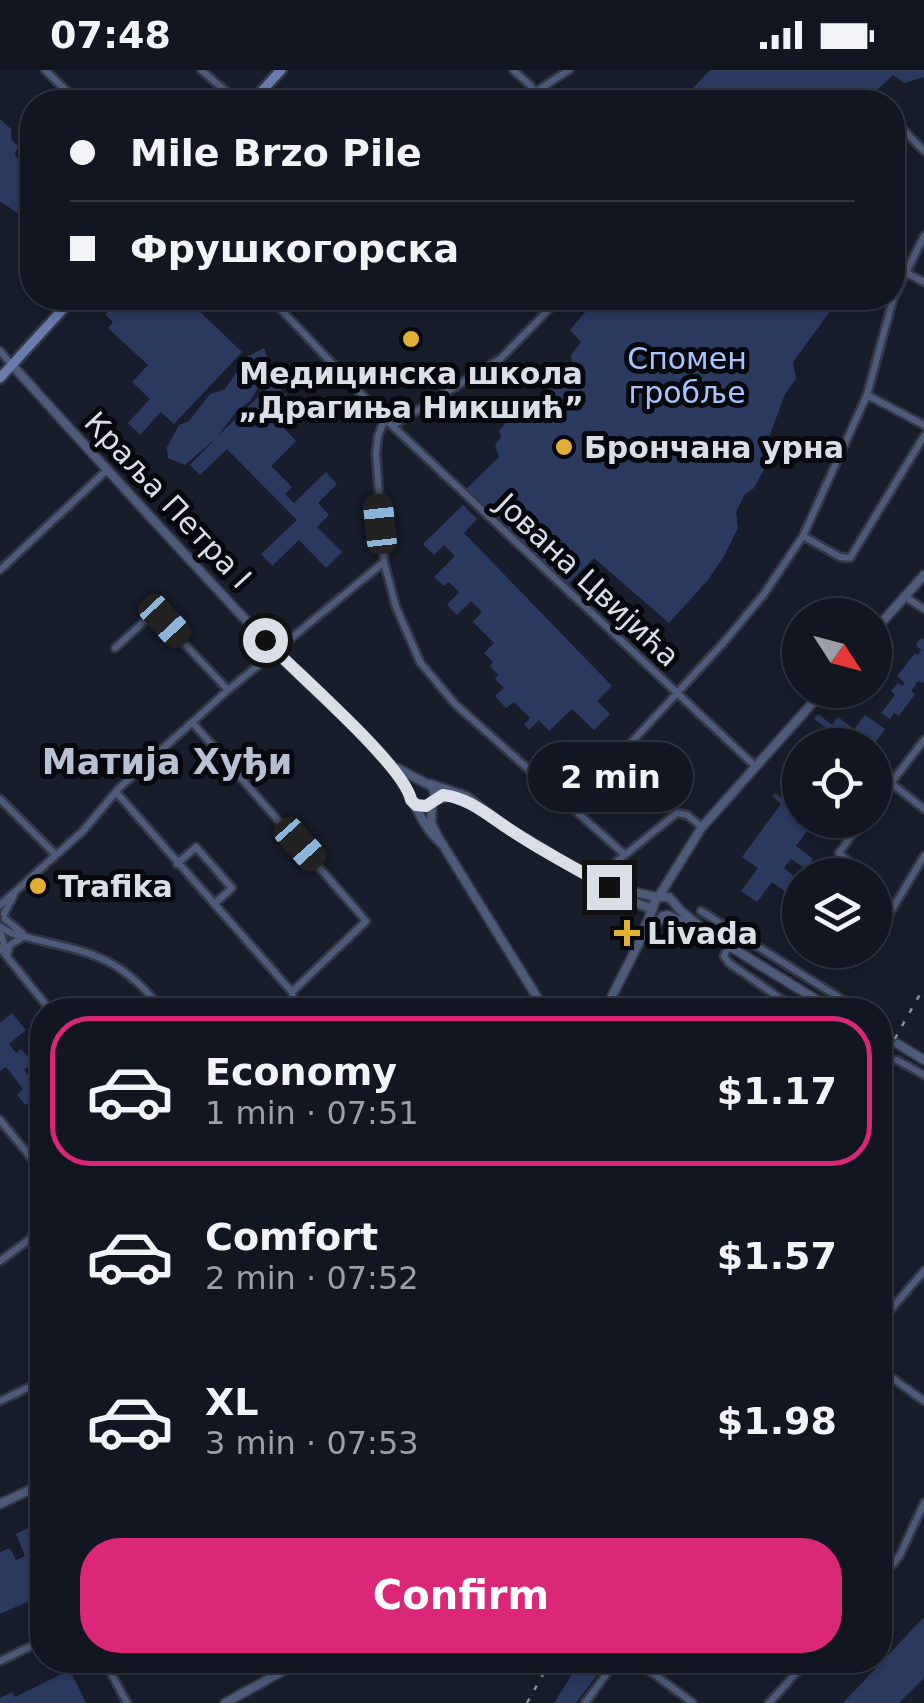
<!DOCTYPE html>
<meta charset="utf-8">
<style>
body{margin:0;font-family:"DejaVu Sans",sans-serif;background:#1a1f29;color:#f1f3f6;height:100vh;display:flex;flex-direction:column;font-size:38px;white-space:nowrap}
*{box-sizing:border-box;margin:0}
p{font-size:32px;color:#9c9fa5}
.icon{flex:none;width:55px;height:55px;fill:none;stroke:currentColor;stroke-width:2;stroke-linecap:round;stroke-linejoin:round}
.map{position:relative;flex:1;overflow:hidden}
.panel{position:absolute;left:30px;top:928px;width:862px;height:675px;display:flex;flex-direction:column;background:#111620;border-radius:40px;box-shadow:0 5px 15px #0003,0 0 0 2px #30353e}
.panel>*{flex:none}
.top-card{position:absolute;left:20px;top:20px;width:885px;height:220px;border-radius:40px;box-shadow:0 5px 15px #0003,0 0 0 2px #30353e;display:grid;align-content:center;height:220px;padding:0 50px;background:#111620}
.needle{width:65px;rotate:126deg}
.buttons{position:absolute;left:782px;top:528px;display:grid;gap:20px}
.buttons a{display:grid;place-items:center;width:110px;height:110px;border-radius:50%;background:#111620;box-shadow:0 5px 15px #0003,0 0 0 2px #30353e;font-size:50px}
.end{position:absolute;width:45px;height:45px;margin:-22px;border:12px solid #d9dee7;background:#111;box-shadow:0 0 0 5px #111}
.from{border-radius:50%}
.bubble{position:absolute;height:70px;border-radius:35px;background:#111620;box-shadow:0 5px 15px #0003,0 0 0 2px #30353e;font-size:32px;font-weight:800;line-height:70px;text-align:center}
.car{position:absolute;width:30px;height:60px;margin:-30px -15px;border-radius:12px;box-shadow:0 0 8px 2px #0007;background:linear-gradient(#222 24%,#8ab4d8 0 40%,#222 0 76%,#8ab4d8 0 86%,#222 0)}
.top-card b{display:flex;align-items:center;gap:35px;height:95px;font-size:38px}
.top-card b+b{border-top:2px solid #30353e}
.top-card i{width:25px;height:25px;background:#f1f3f6}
ul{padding:18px 0 0;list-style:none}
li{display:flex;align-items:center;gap:30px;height:150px;margin:0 20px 15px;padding:0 30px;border:5px solid transparent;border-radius:40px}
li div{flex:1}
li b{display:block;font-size:38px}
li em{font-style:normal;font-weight:800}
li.current{border-color:#db2777}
li>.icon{width:90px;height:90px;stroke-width:1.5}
.button{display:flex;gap:20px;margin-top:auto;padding:20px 50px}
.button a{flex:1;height:115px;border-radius:40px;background:#db2777;color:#fff;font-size:40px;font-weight:800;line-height:115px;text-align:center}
.status{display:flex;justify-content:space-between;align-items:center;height:70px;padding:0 50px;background:#111620;direction:ltr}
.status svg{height:28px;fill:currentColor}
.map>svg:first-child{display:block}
.green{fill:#2b3b60}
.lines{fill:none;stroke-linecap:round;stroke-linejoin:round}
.tertiary-tunnel{stroke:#343a47;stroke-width:8;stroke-dasharray:8 4;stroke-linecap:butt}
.minor-casing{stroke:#323845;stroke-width:11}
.tertiary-casing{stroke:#323845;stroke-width:12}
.secondary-casing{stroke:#323845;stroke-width:14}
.minor{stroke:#4d5b79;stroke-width:6}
.tertiary{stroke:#4d5b79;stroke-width:8}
.secondary{stroke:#687dad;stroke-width:9}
.rail{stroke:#8b919c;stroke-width:2.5;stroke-dasharray:5 10;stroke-linecap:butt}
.route{stroke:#d9dee7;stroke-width:12}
.poi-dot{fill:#e1af34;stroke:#06080d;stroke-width:4}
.labels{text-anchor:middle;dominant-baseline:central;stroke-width:10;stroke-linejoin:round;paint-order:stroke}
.park-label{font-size:30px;fill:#a9c3fc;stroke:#06080d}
.poi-label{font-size:30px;font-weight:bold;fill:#d9dee7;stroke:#06080d;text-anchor:start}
.street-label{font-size:30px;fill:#d9dee7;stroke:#06080d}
.quarter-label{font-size:35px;font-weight:bold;fill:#b8c0d3;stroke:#06080d}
</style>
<div class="status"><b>07:48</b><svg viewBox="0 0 49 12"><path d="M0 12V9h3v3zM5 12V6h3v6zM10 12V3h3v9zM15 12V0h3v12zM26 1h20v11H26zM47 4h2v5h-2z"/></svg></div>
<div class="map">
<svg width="924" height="1633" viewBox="0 0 924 1633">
<rect width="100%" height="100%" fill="#171d2b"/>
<!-- green -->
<path class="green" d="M710,0H924V7L904,13L893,5L864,32H680Z
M0,49L11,59V69L18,76L15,85L22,93L32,99V142L28,139L17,143L0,131Z
M121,228L138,241L145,233L140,228H205L196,238L242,282L174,354L161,342L140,365L128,353L150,329L132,312L148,295L108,258L113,252L105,244Z
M597,228L611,240L621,228H840L793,292L796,309L785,324L768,370L773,383L754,418L745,424L736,442L738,458L723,488L707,511L669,553L594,488L568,514L466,419L499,387L495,375L501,367L499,360L512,347L574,302L571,285L581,272L570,260Z
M264,278L271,297L250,331L236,342L217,367L274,312L297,336L280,354L296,371L271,396L292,417L285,424L294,433L326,402L337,414L318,433L329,445L317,457L342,482L326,498L299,470L272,496L261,484L297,450L227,379L200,405L190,395L216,368L185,395L168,388L167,377L179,355L189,351L210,324L225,319L247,287Z
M463,435L477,449L464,463L612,616L597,631L610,644L594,660L572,639L549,661L539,650L529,660L524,654L530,648L514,632L506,638L495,626L504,618L495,609L498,605L490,596L493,592L484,583L494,573L473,552L482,542L471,531L457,545L447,535L459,522L449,512L444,516L434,507L455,486L444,475L434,485L423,474Z
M921,568L924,569V613L918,611L911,621L915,624L899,646L894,643L890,649L881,643L895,625L891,621L898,613L902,616L905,613L897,606L915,583L918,585L921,580L916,575Z
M818,644L832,655L838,647L854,659L865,645L885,659L873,675H840L843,670L814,649Z
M791,696L800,702V750H815L796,776L813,789L806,799L791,789L784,798L800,811V833L772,812L757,832L741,821L758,798L742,787L781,734L772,726L775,723L793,736L800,728L779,712Z
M12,943L26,960L9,974L16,983L21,979L27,986L34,980L40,987L24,1000L34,1012L42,1006V1043L32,1030L25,1035L17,1025L23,1019L6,997L0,1001V953Z
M32,1456L42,1474V1513L32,1518L36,1528L0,1544V1482L10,1478L16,1490L25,1486L16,1464Z
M924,1547V1608L899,1633H843Z
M581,1590H608L576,1633H554Z
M70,1600L86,1633H0V1628L12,1622L15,1627Z"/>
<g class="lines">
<!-- tertiary-tunnel -->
<path class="tertiary-tunnel" d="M880,965L898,974"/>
<!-- minor casing -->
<g class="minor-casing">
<path id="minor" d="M45,0L78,32
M201,0L239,32
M513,0L530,15L542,32
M870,24L878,32
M520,32L569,0
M892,48L924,81
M905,202L924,212
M270,228L385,349L755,696
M0,281L12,295
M867,325L924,355
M385,349L378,366L376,383L384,492L396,537L420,592L455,634L623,783
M392,356L500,289L560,228
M803,466L840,487L850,488L924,366
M0,500L107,400
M904,526L924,539
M115,578L148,548H160L228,620
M192,652L366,851L292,922L295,940
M891,713L924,739
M116,722L292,922
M0,729L56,785
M875,734L924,670
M571,738L725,571L764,524L803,466L867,325L893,229L924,166
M863,750L839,783L863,804
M177,794L196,777L232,818L214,834
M595,809L677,743L687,745L702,757
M0,835L83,761L119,718L228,620L384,492
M701,841L859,940
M4,844L14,825
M5,849L22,863
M1,857L11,863C78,882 115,878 162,940
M0,861L7,884
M878,863L924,786
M729,875L724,886L729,893L797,940
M0,878L50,940
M7,885L10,875L21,868
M897,990L924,1005
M0,1050L42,1101
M0,1191L42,1160
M880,1252L924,1201
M880,1299L924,1331
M0,1331L42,1311
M880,1511L900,1485L924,1433
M104,1590L127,1633
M635,1590L693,1633
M0,1591L42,1571
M585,1633L617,1590
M769,1633L808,1590"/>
</g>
<!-- tertiary casing -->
<g class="tertiary-casing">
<path id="tertiary" d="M12,295C99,391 186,487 275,581C312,619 355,653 389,693C412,719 416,751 442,774
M875,560L924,505
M397,698L433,717L435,727L430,734
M430,714L466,726L506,757L628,830L653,839
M434,730L451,726L470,733
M432,733L431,753L438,767L545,940
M609,817L657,827
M659,826L702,757L824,620
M667,845L695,857
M708,863L833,940
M645,866L663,846
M605,940L639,873L657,827H669L681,841L712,866
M898,974L924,990
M0,1434L42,1414
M225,1633L303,1590"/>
</g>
<!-- secondary casing -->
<g class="secondary-casing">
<path id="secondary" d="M252,32L281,0
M0,308L73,228"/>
</g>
<!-- minor -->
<use href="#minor" class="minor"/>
<!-- tertiary -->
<use href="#tertiary" class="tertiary"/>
<!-- secondary -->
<use href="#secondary" class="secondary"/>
<!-- rail -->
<path class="rail" d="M880,995L924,917
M527,1633L551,1590"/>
</g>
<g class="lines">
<!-- route -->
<path class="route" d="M265,570C295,602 405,696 411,730L416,735L426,736L443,725C468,728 485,743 506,757C538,779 574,798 609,817"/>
</g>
<!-- markers -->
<g class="poi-dot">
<circle cx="411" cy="269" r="10"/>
<circle cx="564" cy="377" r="10"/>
<circle cx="38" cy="816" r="10"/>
<path d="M622 848h10v10h10v10h-10v10h-10v-10h-10v-10h10z"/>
</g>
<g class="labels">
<!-- park labels -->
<g class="park-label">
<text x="687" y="288">Спомен<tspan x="687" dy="34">гробље</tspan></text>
</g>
<!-- poi labels -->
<g class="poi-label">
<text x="411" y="303" text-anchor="middle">Медицинска школа<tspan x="411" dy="34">„Драгиња Никшић”</tspan></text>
<text x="584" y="377">Брончана урна</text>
<text x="58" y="816">Trafika</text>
<text x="647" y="863">Livada</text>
</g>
<!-- street labels -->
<g class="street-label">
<text transform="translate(168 430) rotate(47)">Краља Петра I</text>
<text transform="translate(588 510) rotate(43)">Јована Цвијића</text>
</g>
<!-- quarter labels -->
<g class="quarter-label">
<text x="167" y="692">Матија Хуђи</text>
</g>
</g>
</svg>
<div class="buttons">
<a><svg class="needle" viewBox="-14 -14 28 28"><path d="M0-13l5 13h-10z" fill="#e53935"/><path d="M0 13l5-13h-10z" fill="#9c9fa5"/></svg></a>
<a><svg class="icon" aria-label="locate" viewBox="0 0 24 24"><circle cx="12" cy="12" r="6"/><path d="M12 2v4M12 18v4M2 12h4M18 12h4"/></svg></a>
<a><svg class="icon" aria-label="layers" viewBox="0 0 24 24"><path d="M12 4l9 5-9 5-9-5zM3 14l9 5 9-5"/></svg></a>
</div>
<i class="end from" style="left:265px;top:570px"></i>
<i class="end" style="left:609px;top:817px"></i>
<div class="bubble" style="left:528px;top:672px;width:165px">2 min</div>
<i class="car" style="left:380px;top:454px;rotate:354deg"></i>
<i class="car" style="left:165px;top:551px;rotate:137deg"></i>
<i class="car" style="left:300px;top:774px;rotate:138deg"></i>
<div class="top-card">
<b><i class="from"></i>Mile Brzo Pile</b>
<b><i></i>Фрушкогорска</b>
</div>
<section class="panel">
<ul>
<li class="current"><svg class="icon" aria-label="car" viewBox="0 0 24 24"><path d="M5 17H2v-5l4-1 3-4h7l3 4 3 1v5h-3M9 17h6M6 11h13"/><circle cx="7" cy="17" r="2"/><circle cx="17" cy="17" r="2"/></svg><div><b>Economy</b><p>1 min · 07:51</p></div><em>$1.17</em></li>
<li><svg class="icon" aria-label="car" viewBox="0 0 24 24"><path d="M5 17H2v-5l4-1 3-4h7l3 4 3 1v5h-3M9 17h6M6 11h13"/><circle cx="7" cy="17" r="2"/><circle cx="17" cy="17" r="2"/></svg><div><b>Comfort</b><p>2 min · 07:52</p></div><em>$1.57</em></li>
<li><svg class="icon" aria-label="car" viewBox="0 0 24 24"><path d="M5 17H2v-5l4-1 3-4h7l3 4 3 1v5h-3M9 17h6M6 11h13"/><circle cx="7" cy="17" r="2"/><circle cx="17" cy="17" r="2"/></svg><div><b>XL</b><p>3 min · 07:53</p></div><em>$1.98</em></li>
</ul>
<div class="button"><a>Confirm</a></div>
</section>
</div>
